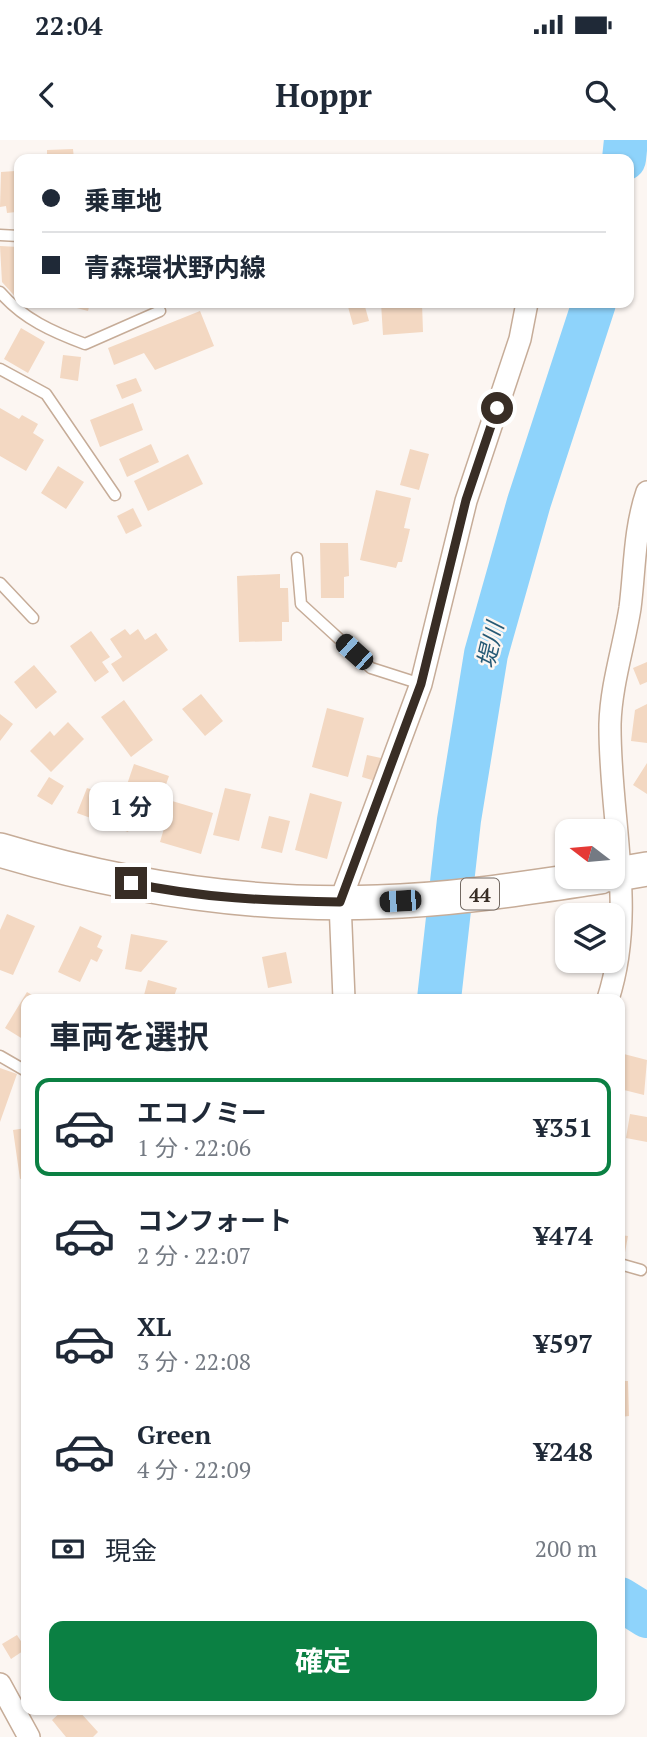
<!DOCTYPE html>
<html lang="ja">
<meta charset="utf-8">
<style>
body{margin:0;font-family:"PT Serif","Noto Sans JP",serif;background:#f6f6f7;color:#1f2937;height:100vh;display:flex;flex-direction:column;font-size:26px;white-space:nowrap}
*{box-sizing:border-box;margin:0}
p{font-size:23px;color:#747a83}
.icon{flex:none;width:38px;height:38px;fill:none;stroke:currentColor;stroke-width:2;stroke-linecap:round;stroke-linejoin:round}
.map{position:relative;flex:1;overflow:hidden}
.details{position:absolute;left:21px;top:854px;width:604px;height:721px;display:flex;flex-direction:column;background:#fff;border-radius:14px;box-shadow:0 2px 5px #0004}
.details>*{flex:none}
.banner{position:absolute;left:14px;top:14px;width:620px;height:154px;border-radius:14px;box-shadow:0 2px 5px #0004;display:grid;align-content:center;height:154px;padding:0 28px;background:#fff}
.needle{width:46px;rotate:286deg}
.buttons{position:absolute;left:555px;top:679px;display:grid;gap:14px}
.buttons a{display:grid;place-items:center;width:70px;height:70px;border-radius:14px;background:#fff;box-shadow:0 2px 5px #0004;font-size:35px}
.end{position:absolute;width:32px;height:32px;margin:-16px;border:9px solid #382d25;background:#fff;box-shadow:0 0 0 4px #fff}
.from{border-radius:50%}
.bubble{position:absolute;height:49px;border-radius:14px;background:#fff;box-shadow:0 2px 5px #0004;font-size:23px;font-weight:700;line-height:49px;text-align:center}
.car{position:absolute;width:21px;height:42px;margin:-21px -10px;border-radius:9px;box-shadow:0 0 5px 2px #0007;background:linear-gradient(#222 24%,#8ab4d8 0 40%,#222 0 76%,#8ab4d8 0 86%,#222 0)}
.banner b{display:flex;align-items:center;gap:24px;height:66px;font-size:26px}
.banner b+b{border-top:2px solid #e0e1e3}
.banner i{width:18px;height:18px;background:#1f2937}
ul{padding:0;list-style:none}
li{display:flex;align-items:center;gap:21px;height:98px;margin:0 14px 10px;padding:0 14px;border:4px solid transparent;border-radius:14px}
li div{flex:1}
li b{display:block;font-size:26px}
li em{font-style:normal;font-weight:700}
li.active{border-color:#0b8043}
li>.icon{width:63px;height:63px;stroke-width:1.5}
h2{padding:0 28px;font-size:32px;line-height:84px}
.pay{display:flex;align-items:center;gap:18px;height:77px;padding:0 28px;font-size:26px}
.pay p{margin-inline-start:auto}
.button{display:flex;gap:14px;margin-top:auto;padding:14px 28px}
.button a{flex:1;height:80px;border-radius:14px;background:#0b8043;color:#fff;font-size:28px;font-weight:700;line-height:80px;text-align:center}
.status{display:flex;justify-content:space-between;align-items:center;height:49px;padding:0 35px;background:#fff;direction:ltr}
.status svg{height:19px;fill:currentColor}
header{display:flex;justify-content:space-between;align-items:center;height:91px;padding:0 28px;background:#fff;font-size:32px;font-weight:700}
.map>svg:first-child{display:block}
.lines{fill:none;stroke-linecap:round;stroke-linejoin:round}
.river{stroke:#8ed3fb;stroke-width:44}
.building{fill:#f3d8c2}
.lane-casing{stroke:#c6ac98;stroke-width:13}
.street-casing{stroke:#c6ac98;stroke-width:24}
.primary-casing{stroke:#c6ac98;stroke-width:36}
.lane{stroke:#fff;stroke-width:10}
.street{stroke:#fff;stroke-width:21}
.primary{stroke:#fff;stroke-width:33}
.route{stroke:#382d25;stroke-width:9}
.labels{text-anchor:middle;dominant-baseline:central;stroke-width:5;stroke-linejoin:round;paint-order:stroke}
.shield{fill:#fcf6f2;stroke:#736962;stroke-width:2}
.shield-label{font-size:19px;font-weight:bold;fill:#382d25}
.water-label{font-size:23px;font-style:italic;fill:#255975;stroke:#fcf6f2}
</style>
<div class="status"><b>22:04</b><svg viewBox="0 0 49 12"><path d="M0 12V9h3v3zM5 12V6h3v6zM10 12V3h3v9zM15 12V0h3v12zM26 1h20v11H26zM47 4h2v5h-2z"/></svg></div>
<header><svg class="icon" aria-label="back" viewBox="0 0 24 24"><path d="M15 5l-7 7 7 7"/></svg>Hoppr<svg class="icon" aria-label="search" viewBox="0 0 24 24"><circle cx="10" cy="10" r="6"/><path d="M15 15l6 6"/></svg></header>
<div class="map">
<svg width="647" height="1597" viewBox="0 0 647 1597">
<rect width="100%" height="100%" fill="#fcf6f2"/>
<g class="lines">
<!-- river -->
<path class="river" d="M624,19L626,0
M439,859L459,680L486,514L529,362L594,163
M620,1459L647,1476"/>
</g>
<!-- building -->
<path class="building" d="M73,9L74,19H47V10Z
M15,31L16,38L19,37V65H16V72L7,73L6,66L0,67L1,32Z
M0,106L19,107V161L2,142Z
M58,163H90L88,171Z
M347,163H364L369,181L353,185Z
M381,163H422L423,192L383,195Z
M200,171L214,206L155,230L144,213L114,225L108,208Z
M21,188L45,202L28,233L4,219Z
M63,215L81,217L78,241L60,238Z
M136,238L142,251L122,259L116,245Z
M133,263L143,290L100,307L90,280Z
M0,268L19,279L22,275L38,284L33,293L44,300L26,331L0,316Z
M151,304L159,322L127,337L119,319Z
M410,309L429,314L419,350L400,345Z
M188,314L203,344L148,371L134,341Z
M58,326L84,342L66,369L41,353Z
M376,350L411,358L404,388L410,389L402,422H398L396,428L360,420Z
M133,368L142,386L126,394L117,376Z
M320,403H348L349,436L344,437V458H321Z
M280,434V448H288L289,482H282V501L239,502L237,436Z
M125,489L130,495L138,489L145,500L156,493L168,510L123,542L111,524L122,517L110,499Z
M91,491L110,517L102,522L109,532L95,542L70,506Z
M647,522V542L640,545L633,528Z
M34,525L57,552L36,569L14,542Z
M201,554L223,581L205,596L182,569Z
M124,560L153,600L131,617L101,577Z
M647,564V603L631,601L635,570Z
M327,568L364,578L348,637L312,627Z
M0,574L13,584L0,601Z
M68,582L84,599L51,632L30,611L50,591L54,596Z
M367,615L381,618L375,641L362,637Z
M647,623V654L633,645Z
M134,624L169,636L150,690L131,684L128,692L112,686L115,677L110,675L107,684L77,673L87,648L115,657L112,666L119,668Z
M49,637L64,646L52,665L37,656Z
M225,648L251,654L239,701L213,695Z
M310,653L342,662L327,719L295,710Z
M172,661L213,673L201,714L160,702Z
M269,676L290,681L282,713L261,708Z
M7,774L35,786L13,835L0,830V790Z
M80,786L102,796L97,807L103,810L97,822L91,819L80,842L58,832Z
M131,794L168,801L141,832L125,829Z
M286,812L292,843L268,848L262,817Z
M148,840L177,848L173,859H143Z
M27,852L39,859H26V901L5,888Z
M620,913L647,920L644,955L620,949Z
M0,928L17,934L0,982Z
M630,974L647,977V1002L626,998Z
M26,988V1038L20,1039L13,990Z
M620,1095L628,1096L624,1118L620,1117Z
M620,1241H628L629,1276L620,1277Z
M17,1495L26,1509L11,1519L2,1504Z
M63,1570H78L98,1592L93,1597H66L52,1580Z"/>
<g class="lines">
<!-- lane casing -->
<g class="lane-casing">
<path id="lane" d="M0,95L19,96
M0,152C23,179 53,192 85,204L160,171
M0,229L46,254L115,355
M297,418L301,464L371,528L421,544
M0,443L33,478
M0,916L26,931
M620,1124L641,1130"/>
</g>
<!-- street casing -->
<g class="street-casing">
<path id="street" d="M344,859L340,762L421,544L466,361L520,199L527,163
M608,859C637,770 609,676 610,584C611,545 624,506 630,468C635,429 634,390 647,352
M0,1544L29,1597"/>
</g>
<!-- primary casing -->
<g class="primary-casing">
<path id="primary" d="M0,710C123,747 249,767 378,762C452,760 526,748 600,737
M612,735L647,729"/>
</g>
<!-- lane -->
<use href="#lane" class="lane"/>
<!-- street -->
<use href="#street" class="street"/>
<!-- primary -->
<use href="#primary" class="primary"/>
</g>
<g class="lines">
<!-- route -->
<path class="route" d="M131,743C200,758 270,761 340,762L421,544L466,360L497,268"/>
</g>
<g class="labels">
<!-- shield labels -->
<rect class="shield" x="461" y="738.5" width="38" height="31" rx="5"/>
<g class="shield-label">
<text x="480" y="754">44</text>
</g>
<!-- water labels -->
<g class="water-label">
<text transform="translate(490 505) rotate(-77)">堤川</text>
</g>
</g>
</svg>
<div class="buttons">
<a><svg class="needle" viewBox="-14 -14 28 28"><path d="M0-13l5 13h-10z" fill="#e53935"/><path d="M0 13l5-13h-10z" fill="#747a83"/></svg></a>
<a><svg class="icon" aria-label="layers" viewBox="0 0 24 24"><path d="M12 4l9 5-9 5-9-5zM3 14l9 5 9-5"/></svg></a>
</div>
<i class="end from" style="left:497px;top:268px"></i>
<i class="end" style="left:131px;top:743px"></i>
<div class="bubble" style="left:89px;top:642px;width:84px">1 分</div>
<i class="car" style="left:354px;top:512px;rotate:312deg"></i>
<i class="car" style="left:400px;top:761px;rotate:266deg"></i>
<div class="banner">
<b><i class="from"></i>乗車地</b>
<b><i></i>青森環状野内線</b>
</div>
<section class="details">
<h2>車両を選択</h2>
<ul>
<li class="active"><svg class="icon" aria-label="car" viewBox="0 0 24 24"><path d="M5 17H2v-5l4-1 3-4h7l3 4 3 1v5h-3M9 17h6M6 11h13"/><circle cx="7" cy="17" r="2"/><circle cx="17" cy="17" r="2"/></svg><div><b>エコノミー</b><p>1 分 · 22:06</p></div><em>¥351</em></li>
<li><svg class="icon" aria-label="car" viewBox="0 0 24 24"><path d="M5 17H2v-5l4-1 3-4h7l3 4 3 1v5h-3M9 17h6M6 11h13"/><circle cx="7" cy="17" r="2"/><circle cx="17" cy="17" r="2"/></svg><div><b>コンフォート</b><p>2 分 · 22:07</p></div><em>¥474</em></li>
<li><svg class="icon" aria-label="car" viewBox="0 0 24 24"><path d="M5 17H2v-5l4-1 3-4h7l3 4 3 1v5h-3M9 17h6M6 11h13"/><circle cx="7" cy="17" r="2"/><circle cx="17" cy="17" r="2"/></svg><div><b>XL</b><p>3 分 · 22:08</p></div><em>¥597</em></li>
<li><svg class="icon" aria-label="car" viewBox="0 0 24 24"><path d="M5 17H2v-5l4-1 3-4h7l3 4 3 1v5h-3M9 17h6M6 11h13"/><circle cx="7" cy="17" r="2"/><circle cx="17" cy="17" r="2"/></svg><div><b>Green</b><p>4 分 · 22:09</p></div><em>¥248</em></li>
</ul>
<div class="pay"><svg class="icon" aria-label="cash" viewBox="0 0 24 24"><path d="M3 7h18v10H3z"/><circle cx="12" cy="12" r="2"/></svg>現金<p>200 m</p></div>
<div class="button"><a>確定</a></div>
</section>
</div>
